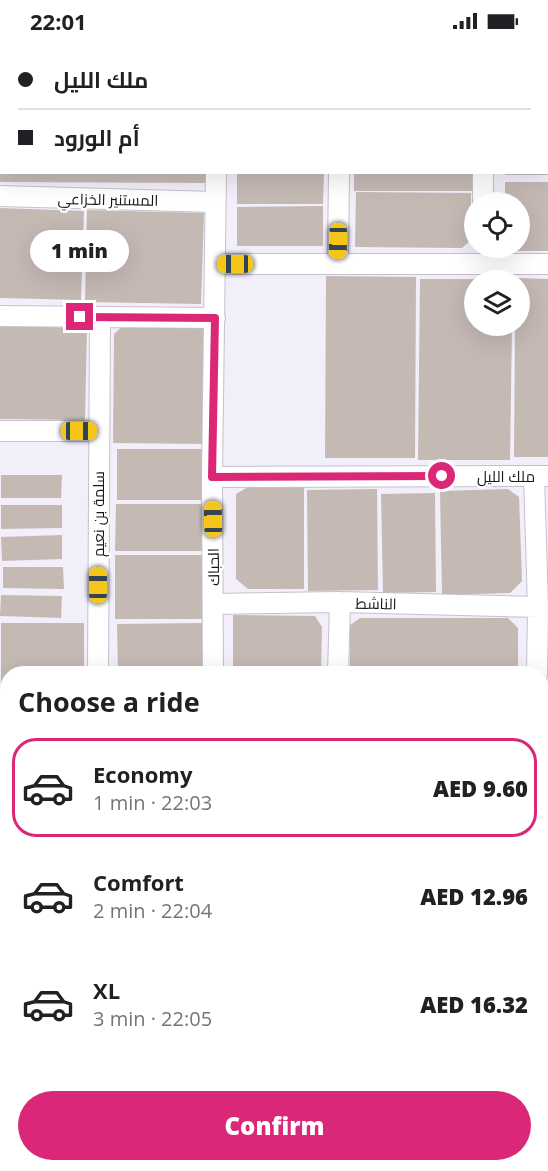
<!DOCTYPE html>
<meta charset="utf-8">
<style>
body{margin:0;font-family:"Open Sans",Cairo,sans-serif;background:#f6f6f6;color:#202124;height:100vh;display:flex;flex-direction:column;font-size:22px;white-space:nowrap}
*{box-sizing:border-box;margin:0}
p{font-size:20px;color:#757577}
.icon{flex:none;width:33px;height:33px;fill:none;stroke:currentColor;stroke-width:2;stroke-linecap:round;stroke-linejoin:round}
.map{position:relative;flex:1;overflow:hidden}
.drawer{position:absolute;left:0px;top:624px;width:549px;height:506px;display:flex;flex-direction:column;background:#fff;border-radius:24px 24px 0 0;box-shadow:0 6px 24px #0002}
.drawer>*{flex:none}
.top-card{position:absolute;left:0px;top:0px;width:549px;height:132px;box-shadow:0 6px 24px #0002;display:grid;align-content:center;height:132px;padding:0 18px;background:#fff}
.tools{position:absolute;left:464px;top:150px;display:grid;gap:12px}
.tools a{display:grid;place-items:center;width:66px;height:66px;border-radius:50%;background:#fff;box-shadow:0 6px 24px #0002;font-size:30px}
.end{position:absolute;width:27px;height:27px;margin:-14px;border:8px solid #db2777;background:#fff;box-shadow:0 0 0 3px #fff}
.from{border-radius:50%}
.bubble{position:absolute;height:42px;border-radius:21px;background:#fff;box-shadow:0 6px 24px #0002;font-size:20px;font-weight:800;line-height:42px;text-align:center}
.car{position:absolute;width:18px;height:36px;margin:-18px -9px;border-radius:8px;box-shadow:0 0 4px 2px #0007;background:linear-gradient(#f5c518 24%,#345 0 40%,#f5c518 0 76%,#345 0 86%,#f5c518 0)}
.top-card b{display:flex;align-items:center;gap:21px;height:57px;font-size:22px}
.top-card b+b{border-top:2px solid #e0e0e0}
.top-card i{width:15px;height:15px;background:#202124}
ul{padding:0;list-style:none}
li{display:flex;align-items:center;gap:18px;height:99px;margin:0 12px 9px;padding:0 6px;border:3px solid transparent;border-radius:24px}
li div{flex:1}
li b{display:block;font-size:22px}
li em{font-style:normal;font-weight:800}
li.on{border-color:#db2777}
li>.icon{width:54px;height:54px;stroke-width:1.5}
h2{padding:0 18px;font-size:27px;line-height:72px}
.button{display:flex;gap:12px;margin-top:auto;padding:12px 18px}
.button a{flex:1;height:69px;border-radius:36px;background:#db2777;color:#fff;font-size:24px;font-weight:800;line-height:69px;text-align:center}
.status{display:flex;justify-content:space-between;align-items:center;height:42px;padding:0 30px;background:#fff;direction:ltr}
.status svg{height:16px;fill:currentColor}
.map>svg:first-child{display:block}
.building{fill:#c5b9b4}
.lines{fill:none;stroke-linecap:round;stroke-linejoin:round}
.minor-casing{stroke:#c4c1cc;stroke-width:22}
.minor{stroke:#fff;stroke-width:20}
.route{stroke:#db2777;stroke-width:8}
.labels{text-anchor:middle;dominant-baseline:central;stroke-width:4.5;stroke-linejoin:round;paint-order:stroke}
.street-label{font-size:15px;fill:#171619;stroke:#fff}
</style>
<div class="status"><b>22:01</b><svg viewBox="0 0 49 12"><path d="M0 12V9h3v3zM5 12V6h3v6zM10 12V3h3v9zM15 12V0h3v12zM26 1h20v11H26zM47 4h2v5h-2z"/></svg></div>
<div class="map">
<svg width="548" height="1129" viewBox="0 0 548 1129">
<rect width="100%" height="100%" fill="#f2effa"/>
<!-- building -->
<path class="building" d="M0,130H205V141L0,140Z
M237,130H324L323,162H237Z
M354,130H473V149H354Z
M505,130H548V133H505Z
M505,140H548V209H505V206H519V160H505Z
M356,150L471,151V198L462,206L355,205Z
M323,164V204H237V165Z
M0,166L84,169L81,258L0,256Z
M87,168L204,171L201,262L85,260Z
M326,234L416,235L415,416H325Z
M519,236L548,237V415H514L515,284H519Z
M420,237H474V284H512L510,418H418Z
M125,282L202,284L208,296V402L113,401L114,292Z
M0,284L87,286L85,378L0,377Z
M117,407H206V458H117Z
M1,433H62L61,456H1Z
M304,444V547H248L236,537V452L248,445Z
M377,447L378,548L308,549L307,448Z
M508,447L519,455L522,539L510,551L442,553L440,449Z
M435,451L436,550L383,551L381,452Z
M116,462H202V509H115Z
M1,463H62V486L1,487Z
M62,493V517L2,519L1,495Z
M115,513H204V577H115Z
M3,525H63L64,547L3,546Z
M1,553L62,554L61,576L0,574Z
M233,573L315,574L322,585L321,632H233Z
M360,576H508L518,586V632H350V583Z
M1,581H84V632H8V644H1Z
M203,581V630L118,632L117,582Z
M0,645H8V761H0Z
M0,782H8V991H0Z
M0,995H8V1122H80V1129H0Z
M111,1122H201V1129H111Z
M230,1122H321V1129H230Z
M354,1122H514V1129H354Z"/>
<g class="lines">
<!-- minor casing -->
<g class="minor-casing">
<path id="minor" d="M216,2V0
M341,2V0
M483,2V0
M0,154L215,160
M483,160V130
M338,221L339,130
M215,222H548
M0,274L215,276
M0,389H99
M534,434L538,565L537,632
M212,435L548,434
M214,562L340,560L538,565
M98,632L100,276
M213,632L212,435L216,130
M338,632L340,560
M0,772H8
M542,781H548
M534,1122V1129
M97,1129V1122
M211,1129V1122
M332,1129V1122"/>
</g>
<!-- minor -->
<use href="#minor" class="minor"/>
</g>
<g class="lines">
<!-- route -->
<path class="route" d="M80,275L215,276L212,435L442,434"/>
</g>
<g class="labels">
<!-- street labels -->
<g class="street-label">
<text transform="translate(108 157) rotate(1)">المستنير الخزاعي</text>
<text x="506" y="434">ملك الليل</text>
<text transform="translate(98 472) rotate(-90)">سلمة بن نعيم</text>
<text transform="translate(213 525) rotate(-91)">الحباك</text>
<text transform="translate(376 561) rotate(1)">الناشط</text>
</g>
</g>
</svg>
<div class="tools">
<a><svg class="icon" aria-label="locate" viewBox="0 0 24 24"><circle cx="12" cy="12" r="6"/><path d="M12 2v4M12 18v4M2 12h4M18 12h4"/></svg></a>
<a><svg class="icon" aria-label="layers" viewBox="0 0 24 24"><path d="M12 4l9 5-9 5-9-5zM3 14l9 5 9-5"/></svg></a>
</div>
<i class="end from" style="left:442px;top:434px"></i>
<i class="end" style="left:80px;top:275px"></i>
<div class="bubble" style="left:30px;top:188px;width:99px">1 min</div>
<i class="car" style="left:338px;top:199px;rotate:181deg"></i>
<i class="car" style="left:235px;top:222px;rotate:270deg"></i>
<i class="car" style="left:79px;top:389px;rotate:90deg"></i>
<i class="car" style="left:213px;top:477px;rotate:359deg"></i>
<i class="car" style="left:98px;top:543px;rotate:0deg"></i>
<div class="top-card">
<b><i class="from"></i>ملك الليل</b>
<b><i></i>أم الورود</b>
</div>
<section class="drawer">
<h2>Choose a ride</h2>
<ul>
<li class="on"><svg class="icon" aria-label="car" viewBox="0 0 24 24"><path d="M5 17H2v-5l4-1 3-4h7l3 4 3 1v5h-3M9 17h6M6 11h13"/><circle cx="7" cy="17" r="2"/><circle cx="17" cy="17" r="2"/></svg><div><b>Economy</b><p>1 min · 22:03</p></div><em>AED 9.60</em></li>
<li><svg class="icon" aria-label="car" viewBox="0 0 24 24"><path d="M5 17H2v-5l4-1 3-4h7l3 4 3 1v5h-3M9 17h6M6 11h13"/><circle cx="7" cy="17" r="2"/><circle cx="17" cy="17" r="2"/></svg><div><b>Comfort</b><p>2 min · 22:04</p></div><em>AED 12.96</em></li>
<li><svg class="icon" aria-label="car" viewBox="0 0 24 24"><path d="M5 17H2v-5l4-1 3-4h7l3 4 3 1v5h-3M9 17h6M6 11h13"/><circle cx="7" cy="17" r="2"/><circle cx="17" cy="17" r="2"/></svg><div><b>XL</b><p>3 min · 22:05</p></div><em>AED 16.32</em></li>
</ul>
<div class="button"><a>Confirm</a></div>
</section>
</div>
